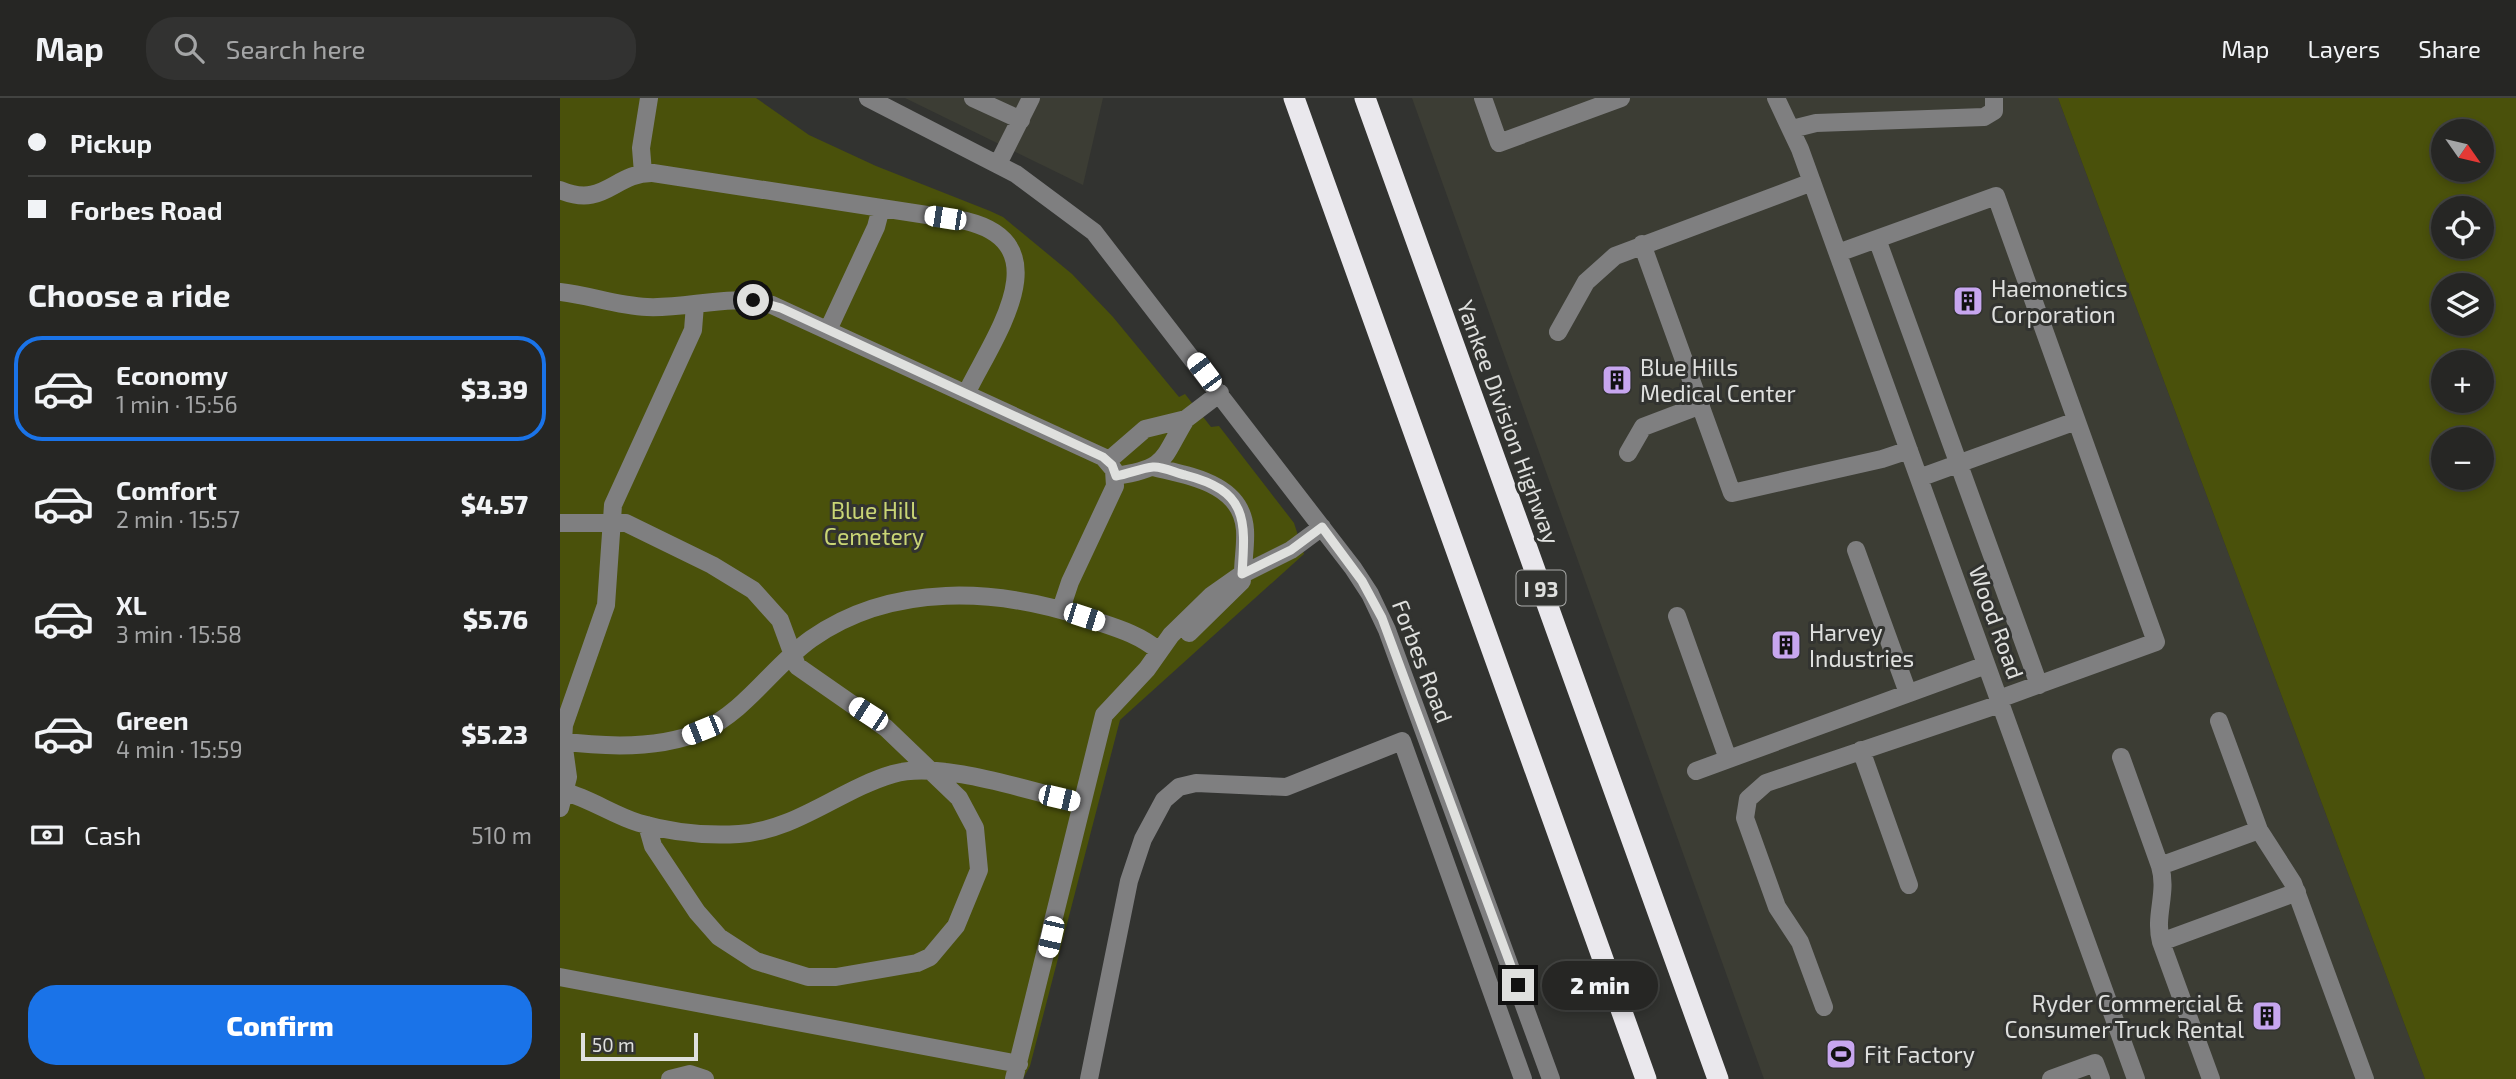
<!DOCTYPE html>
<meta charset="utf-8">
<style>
body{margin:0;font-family:"Exo 2",sans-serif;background:#323231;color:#f1f3f6;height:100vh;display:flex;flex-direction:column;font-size:26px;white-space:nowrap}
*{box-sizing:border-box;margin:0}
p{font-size:23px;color:#a4a5a6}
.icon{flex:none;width:38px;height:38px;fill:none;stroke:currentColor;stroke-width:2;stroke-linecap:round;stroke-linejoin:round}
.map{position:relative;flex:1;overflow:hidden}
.side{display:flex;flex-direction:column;background:#262624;width:560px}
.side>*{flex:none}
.hud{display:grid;align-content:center;height:154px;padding:0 28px;background:#262624}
.needle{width:46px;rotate:124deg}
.tools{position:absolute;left:1871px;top:21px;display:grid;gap:14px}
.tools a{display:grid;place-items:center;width:63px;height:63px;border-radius:50%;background:#262624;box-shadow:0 4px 10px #0003,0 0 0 2px #424341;font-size:35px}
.scale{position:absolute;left:21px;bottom:18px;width:117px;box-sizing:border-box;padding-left:7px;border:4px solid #dfe0de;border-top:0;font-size:19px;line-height:24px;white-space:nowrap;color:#dfe0de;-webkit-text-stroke:5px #323330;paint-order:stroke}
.end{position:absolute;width:32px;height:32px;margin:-16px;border:9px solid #dfe0de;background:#111;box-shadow:0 0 0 4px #111}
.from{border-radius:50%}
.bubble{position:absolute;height:49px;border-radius:24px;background:#262624;box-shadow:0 4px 10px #0003,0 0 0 2px #424341;font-size:23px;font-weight:800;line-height:49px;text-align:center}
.car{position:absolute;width:21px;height:42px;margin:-21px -10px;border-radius:9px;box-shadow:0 0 5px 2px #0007;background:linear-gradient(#fff 24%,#345 0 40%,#fff 0 76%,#345 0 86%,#fff 0)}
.hud b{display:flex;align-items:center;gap:24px;height:66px;font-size:26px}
.hud b+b{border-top:2px solid #424341}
.hud i{width:18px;height:18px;background:#f1f3f6}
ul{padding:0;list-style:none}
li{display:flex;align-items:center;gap:21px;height:105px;margin:0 14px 10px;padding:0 14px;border:4px solid transparent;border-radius:28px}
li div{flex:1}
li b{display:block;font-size:26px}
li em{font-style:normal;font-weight:800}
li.on{border-color:#1a73e8}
li>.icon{width:63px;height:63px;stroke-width:1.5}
h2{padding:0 28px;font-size:32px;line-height:84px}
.pay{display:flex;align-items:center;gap:18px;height:77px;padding:0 28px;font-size:26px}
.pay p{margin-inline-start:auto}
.button{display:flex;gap:14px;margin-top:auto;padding:14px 28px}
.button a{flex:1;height:80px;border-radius:28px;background:#1a73e8;color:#fff;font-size:28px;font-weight:800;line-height:80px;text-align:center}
header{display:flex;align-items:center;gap:42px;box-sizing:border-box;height:98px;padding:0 35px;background:#262624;border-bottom:2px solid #424341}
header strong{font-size:33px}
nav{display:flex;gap:38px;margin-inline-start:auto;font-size:24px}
.search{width:490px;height:63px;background:#323231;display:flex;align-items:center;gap:18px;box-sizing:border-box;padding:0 24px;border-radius:28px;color:#a4a5a6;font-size:26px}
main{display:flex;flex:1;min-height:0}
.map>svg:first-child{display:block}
.built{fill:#3c3d34}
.green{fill:#4a510b;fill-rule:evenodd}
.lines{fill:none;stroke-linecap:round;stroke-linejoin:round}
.minor{stroke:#7f7f80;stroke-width:18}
.highway{stroke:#eae8ed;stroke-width:21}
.route{stroke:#dfe0de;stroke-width:9}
.labels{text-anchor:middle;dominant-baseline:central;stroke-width:6;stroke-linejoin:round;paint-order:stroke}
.shield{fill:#323330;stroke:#abacaa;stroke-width:2}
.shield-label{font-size:21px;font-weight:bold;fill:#dfe0de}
.poi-label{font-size:23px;fill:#dfe0de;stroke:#323330;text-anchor:start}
.street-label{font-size:23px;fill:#dfe0de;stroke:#323330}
.park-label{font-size:23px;fill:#c9d575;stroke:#323330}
</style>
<header>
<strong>Map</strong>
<div class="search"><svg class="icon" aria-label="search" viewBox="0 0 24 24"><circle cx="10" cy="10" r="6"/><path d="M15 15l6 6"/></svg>Search here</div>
<nav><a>Map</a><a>Layers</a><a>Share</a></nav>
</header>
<main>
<section class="side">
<div class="hud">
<b><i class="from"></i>Pickup</b>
<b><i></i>Forbes Road</b>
</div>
<h2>Choose a ride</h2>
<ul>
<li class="on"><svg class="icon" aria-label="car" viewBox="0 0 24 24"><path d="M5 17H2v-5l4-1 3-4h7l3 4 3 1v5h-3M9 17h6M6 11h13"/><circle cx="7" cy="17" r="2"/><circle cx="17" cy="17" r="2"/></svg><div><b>Economy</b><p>1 min · 15:56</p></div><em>$3.39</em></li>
<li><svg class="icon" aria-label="car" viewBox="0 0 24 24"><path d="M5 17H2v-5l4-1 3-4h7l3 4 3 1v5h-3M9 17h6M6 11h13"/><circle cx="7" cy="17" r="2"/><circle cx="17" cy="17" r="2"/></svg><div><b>Comfort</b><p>2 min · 15:57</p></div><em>$4.57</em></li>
<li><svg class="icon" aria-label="car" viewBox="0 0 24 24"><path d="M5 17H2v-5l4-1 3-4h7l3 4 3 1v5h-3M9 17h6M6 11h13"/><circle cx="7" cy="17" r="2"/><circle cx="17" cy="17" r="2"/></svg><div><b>XL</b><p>3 min · 15:58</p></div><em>$5.76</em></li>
<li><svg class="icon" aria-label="car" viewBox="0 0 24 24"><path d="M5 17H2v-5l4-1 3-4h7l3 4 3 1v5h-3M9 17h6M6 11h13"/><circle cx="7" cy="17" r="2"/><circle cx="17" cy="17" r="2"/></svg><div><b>Green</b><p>4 min · 15:59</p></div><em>$5.23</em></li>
</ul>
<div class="pay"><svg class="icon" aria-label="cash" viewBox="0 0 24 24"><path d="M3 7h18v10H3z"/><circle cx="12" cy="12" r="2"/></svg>Cash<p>510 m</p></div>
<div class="button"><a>Confirm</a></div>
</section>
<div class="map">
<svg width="1956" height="981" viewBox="0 0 1956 981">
<rect width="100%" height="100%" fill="#323330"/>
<!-- built -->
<path class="built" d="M345,0H543L523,87Z
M852,0H1498L1865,981H1204Z"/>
<!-- green -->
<path class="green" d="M0,0H196L249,37L316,68L430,113L443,119L512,176L553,219L619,299L625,296L651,329L659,328L734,425L744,456L560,622L470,968L463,981H0Z
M1498,0H1956V981H1865ZM1883,33H1922V72H1883ZM1883,110H1922V149H1883ZM1922,187V226H1883V187ZM1883,264H1922V303H1883ZM1883,341H1922V380H1883Z"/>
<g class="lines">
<!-- minor -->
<path class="minor" d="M308,0L456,76L534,134L793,470L810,496L827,532L991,981
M413,0L461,22
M923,0L939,45L1061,0
M1216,0L1240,51L1576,981
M1232,31L1256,25L1424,19L1434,13V0
M438,66L471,0
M83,75L81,50L89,0
M0,92C45,111 54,74 93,75L406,123C504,147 431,243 406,296
M1317,141L1479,587
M1082,146L1172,395L1322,361L1349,352
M1278,155L1436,98L1596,544L1439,601
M0,194C29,197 57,208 87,209C130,211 170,195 212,207L543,359L554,372L555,388L510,484L501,511
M268,232L316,129L321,110
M998,234L1026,184L1055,158L1252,84
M1068,355L1083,329L1141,307
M548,363L585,331L626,321L660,295
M593,369C629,378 682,385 685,432C686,446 683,462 683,476
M556,378C608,370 601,362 626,321
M1359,380L1516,323
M0,425H66L152,467L193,492L220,522L237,568L326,630L399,700L415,730L419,772L396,828L370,859L357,865L276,879H248L196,863L159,839L137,814L93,748L87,727
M1296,452L1348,595
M1117,518L1168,661
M629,535L682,483
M1659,623L1699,732
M0,643C44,649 101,651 142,633C187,612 212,569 251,541C332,484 438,490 527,520C553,529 578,535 599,553
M1301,652L1349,787
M1561,659L1600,768
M1136,673L1426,567
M5,694C31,701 53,717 79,725C110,734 147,738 179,736C235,733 281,691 333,676C381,662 471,694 521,705
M0,710L8,679L3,643L4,627L46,507L53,407L133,232L135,207
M1601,844C1594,817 1608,795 1600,768L1699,732L1733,785L1805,981
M0,879L459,966
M1264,909L1240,844L1217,809L1185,720L1188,701L1206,685L1440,606
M110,981L130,976L145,981
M454,981L544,617L587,571L611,537L652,497L679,478L731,452L762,429
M529,981L569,783L583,741L604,702L619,689L636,685L726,689L842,643L963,981
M1491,981L1535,965L1541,981
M1651,981L1601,844L1737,794"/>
<!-- highway -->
<path class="highway" d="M734,0L1086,981
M805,0L1158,981"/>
</g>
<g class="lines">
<!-- route -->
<path class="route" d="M193,202L221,210L543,359L552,367L556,378C568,376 582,370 593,369C602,368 616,375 625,377C687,393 686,420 682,476L731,452L762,429L802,483L822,520L958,887"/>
</g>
<!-- icons -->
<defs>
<g id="building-square" transform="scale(1.575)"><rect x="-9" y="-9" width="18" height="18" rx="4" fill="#c7a6ef" stroke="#323330"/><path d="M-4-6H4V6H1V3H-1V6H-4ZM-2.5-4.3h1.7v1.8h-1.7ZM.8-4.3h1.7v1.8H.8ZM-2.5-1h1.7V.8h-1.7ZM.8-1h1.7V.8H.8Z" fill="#111"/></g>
<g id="stadium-square" transform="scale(1.575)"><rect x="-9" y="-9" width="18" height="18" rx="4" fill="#c7a6ef" stroke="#323330"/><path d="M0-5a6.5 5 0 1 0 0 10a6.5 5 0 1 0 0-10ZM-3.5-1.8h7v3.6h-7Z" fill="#111"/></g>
</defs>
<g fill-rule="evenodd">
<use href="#building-square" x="1408" y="203"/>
<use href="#building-square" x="1057" y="282"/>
<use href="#building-square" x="1226" y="547"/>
<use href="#building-square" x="1707" y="918"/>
<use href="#stadium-square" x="1281" y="956"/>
</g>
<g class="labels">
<!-- shield labels -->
<rect class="shield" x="956.5" y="472.5" width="49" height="35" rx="5"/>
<g class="shield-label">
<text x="981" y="490">I 93</text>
</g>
<!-- poi labels -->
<g class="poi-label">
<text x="1431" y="190">Haemonetics<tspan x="1431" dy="26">Corporation</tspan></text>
<text x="1080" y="269">Blue Hills<tspan x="1080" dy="26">Medical Center</tspan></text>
<text x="1249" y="534">Harvey<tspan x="1249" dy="26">Industries</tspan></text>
<text x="1684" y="905" text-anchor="end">Ryder Commercial &amp;<tspan x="1684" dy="26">Consumer Truck Rental</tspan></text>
<text x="1304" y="956">Fit Factory</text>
</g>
<!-- street labels -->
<g class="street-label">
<text transform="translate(949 324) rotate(70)">Yankee Division Highway</text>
<text transform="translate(1437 524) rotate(70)">Wood Road</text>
<text transform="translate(863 563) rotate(69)">Forbes Road</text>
</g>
<!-- park labels -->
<g class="park-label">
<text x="314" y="412">Blue Hill<tspan x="314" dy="26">Cemetery</tspan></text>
</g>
</g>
</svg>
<div class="tools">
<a><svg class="needle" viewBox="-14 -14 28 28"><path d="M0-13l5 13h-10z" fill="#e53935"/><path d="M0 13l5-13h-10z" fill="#a4a5a6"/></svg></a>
<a><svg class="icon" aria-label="locate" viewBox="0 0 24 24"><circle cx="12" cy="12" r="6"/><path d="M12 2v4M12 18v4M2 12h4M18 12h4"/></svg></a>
<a><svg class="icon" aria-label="layers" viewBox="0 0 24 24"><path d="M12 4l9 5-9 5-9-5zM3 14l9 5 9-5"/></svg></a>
<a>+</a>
<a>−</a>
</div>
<div class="scale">50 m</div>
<i class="end from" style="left:193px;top:202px"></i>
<i class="end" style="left:958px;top:887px"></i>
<div class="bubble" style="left:982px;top:863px;width:116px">2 min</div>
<i class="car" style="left:385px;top:120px;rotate:279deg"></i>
<i class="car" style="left:644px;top:274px;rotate:323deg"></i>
<i class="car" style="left:524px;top:519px;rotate:108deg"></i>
<i class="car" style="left:308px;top:616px;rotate:303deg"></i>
<i class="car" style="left:142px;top:632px;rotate:248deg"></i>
<i class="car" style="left:499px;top:700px;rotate:103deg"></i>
<i class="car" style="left:491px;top:839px;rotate:193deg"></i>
</div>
</main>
